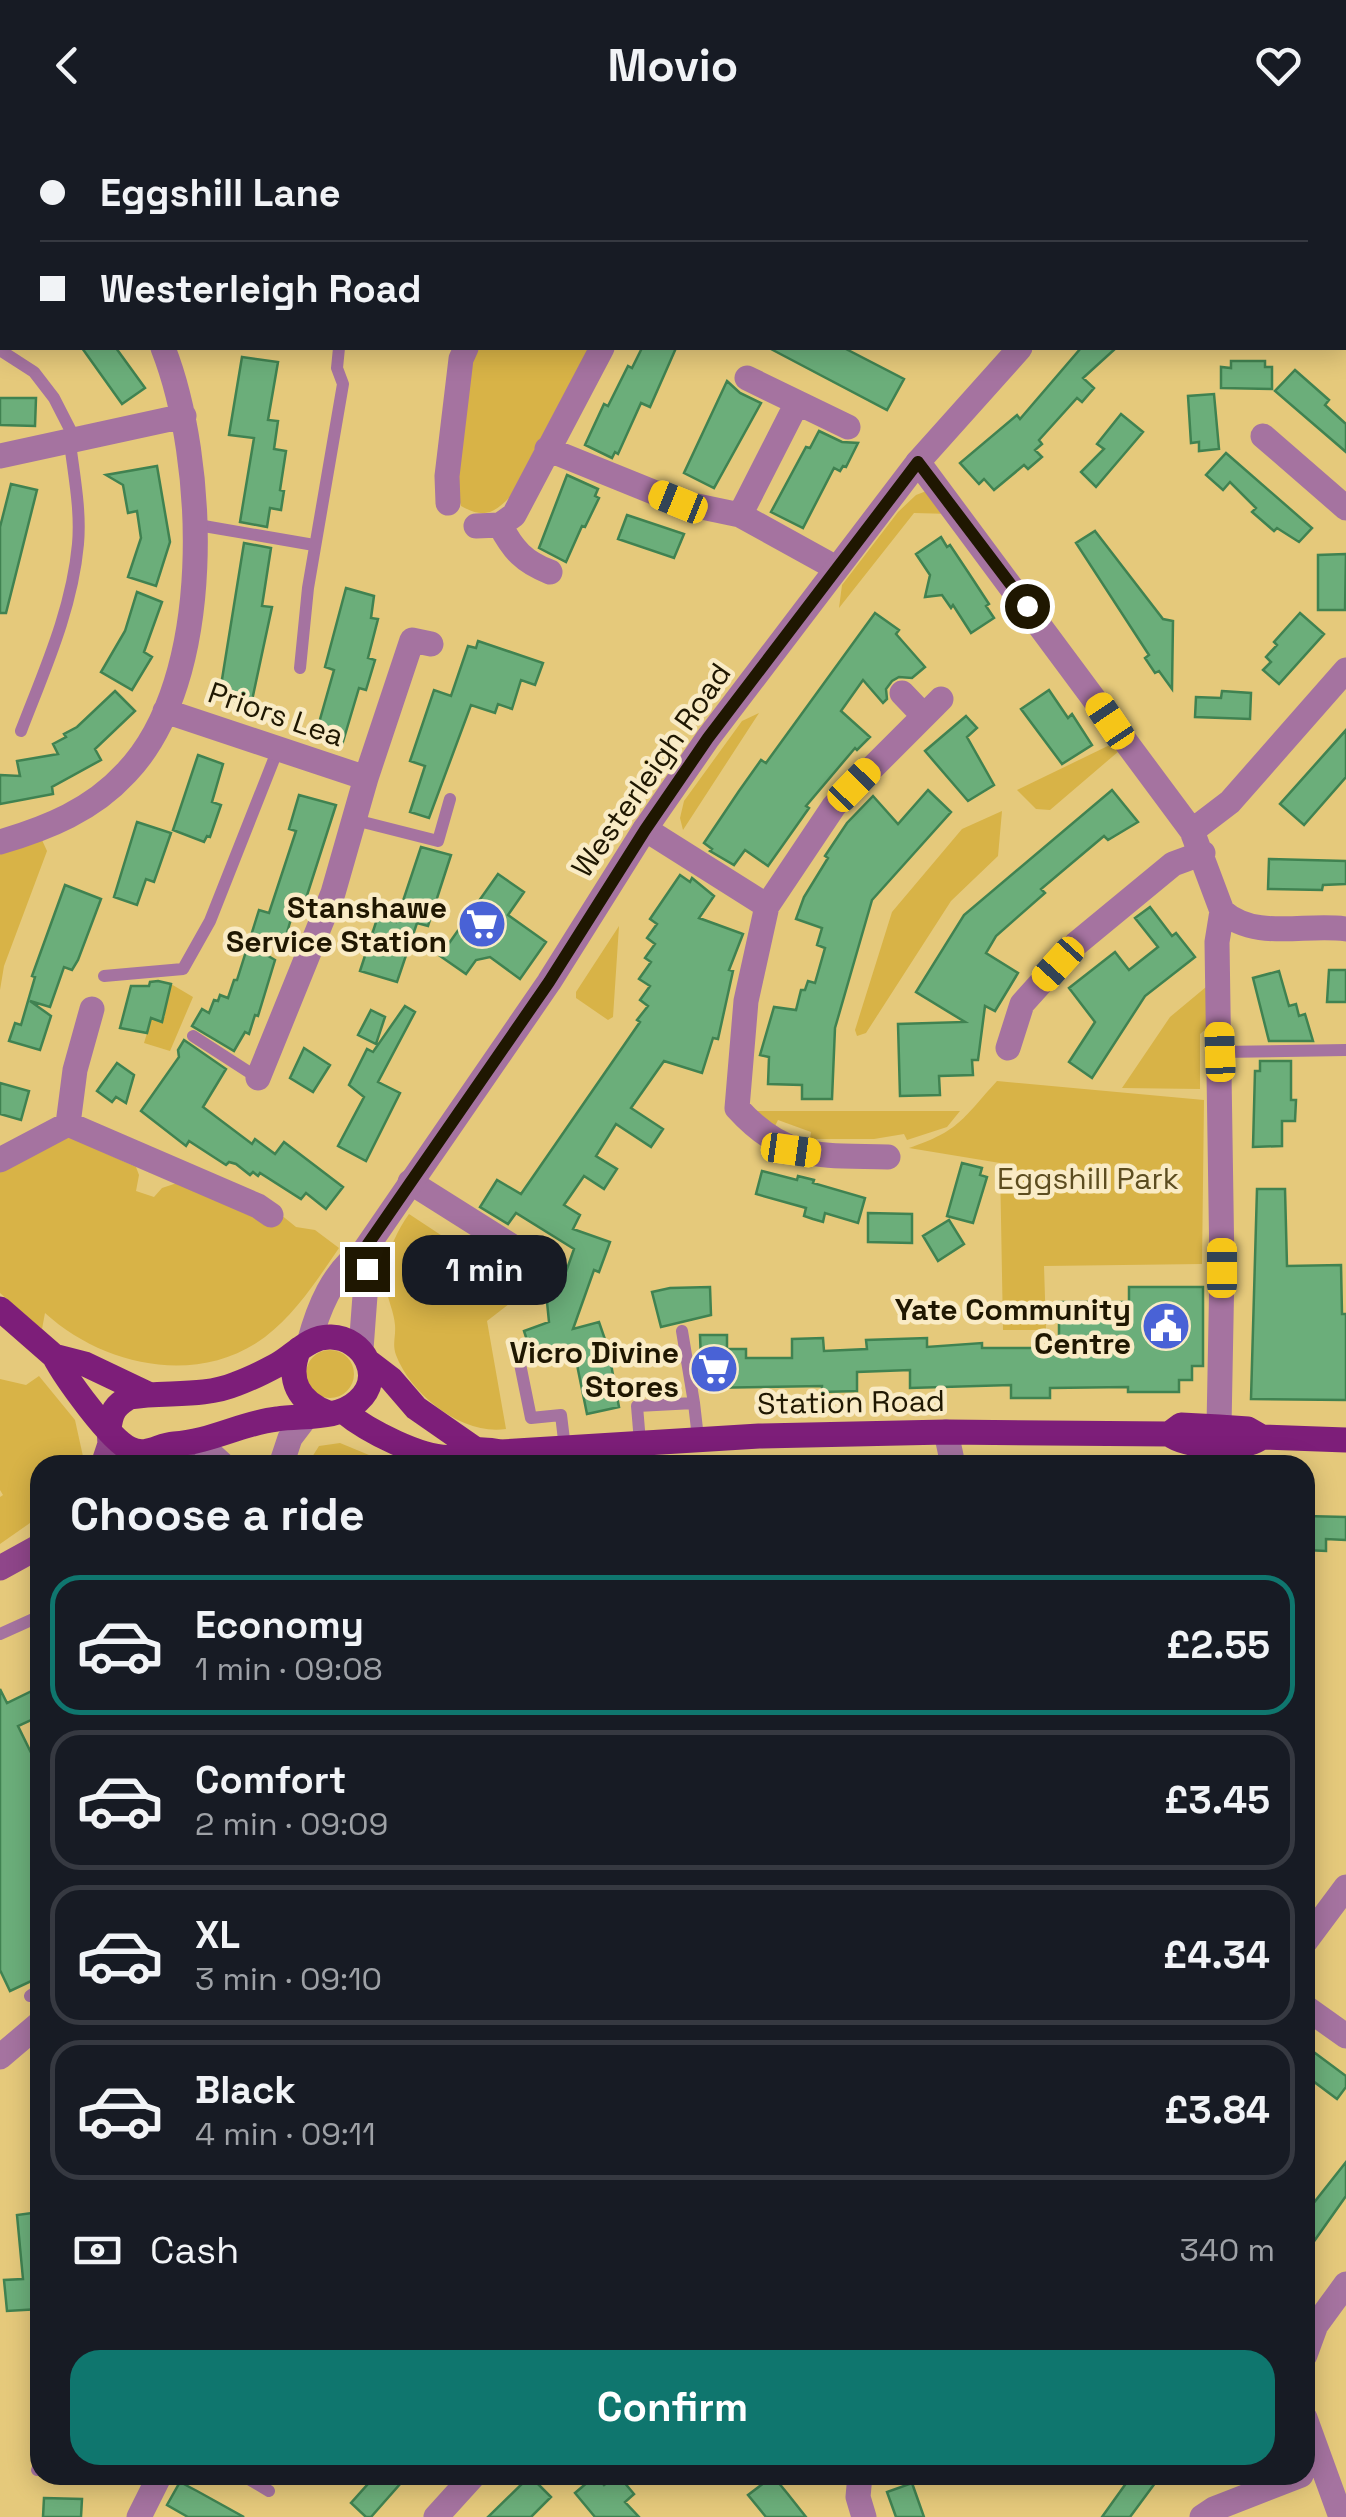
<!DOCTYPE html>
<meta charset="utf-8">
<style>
body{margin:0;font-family:"Space Grotesk",sans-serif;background:#242831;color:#f1f3f6;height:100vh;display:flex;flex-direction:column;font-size:38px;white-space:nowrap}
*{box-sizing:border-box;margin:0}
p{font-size:32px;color:#9ea1a6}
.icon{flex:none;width:55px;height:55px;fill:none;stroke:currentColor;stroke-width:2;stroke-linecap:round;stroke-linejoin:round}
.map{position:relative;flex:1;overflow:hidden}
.panel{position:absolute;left:30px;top:1325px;width:1285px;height:1030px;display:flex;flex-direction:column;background:#171b24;border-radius:30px;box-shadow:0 5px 25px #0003}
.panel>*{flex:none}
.hud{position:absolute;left:0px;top:0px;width:1348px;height:220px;box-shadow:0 5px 25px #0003;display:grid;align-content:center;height:220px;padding:0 40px;background:#171b24}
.end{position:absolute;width:45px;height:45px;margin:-22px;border:12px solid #1f1701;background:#fff;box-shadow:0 0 0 5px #fff}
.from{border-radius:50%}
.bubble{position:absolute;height:70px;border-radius:30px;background:#171b24;box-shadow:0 5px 25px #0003;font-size:32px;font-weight:800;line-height:70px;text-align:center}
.car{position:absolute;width:30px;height:60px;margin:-30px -15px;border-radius:12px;box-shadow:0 0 8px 2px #0007;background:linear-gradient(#f5c518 24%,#345 0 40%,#f5c518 0 76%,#345 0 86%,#f5c518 0)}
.hud b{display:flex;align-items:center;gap:35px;height:95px;font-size:38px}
.hud b+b{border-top:2px solid #363941}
.hud i{width:25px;height:25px;background:#f1f3f6}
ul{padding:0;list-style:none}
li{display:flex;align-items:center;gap:30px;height:140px;margin:0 20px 15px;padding:0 20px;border:5px solid #363941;border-radius:30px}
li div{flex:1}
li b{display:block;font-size:38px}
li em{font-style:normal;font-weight:800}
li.current{border-color:#0f766e}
li>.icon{width:90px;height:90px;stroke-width:1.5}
h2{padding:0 40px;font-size:45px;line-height:120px}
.pay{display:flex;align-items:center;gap:25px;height:110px;padding:0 40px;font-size:38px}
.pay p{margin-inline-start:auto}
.primary-button{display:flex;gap:20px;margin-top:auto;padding:20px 40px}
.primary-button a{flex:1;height:115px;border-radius:30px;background:#0f766e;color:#fff;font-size:40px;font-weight:800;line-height:115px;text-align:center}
header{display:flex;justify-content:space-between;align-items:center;height:130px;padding:0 40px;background:#171b24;font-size:45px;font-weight:800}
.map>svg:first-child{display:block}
.green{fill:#d8b347}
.building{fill:#6bae7a;stroke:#408251;stroke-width:2.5}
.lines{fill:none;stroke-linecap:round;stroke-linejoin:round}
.service{stroke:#a573a0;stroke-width:12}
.minor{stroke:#a573a0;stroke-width:25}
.tertiary{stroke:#a573a0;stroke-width:25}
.secondary{stroke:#8f468a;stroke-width:25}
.primary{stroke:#7d1e79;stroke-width:25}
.route{stroke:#1f1701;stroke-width:12}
.labels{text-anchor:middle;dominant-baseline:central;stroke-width:9;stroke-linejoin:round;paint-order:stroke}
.street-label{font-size:30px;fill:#1f1701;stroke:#f9ebc5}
.poi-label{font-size:30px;font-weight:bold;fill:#1f1701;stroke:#f9ebc5;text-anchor:end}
.park-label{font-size:30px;fill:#5c4d20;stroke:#f9ebc5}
</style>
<header><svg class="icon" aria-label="back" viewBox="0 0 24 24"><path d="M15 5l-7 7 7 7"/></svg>Movio<svg class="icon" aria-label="heart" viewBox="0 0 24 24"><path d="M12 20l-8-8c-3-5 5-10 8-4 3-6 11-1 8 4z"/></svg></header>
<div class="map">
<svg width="1346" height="2387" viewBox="0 0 1346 2387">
<rect width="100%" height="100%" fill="#e5c97b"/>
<!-- green -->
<path class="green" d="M476,218H592L510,367C492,385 483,388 461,376L456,356L471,224Z
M929,360L952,384L914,383L839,478L842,455L898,382L916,365Z
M759,583L683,700L680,688L684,671L742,591Z
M1114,613L1119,621L1050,680L1036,679L1017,660Z
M1002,681L998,726L951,771L866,903L857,906L855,900L892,782L962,699Z
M42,710L47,721L4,836L0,860V722Z
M619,796L613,887L608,890L576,868V862Z
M171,854L193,867L170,921L144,913L152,887H165L163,876Z
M1206,857V899L1200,904V959L1122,958L1170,887Z
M997,951L1204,970L1202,1134L1044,1136L1046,1200H1003L1000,1033L909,1018C960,1001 963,988 997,951Z
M753,981H960L947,997L907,1010L904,1004L874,1009H810L811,1002L778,990L774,998Z
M60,1008H72L136,1037L139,1045L136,1061L154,1067L162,1058L177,1053L280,1084L296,1097L315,1100L339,1118C317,1150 296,1183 265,1207C198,1257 103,1236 45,1183L42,1199L0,1163V1040Z
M409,1084L518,1156L509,1174L487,1191L506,1299C463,1306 411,1265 396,1225C392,1214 396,1207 395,1195C394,1182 388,1170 386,1158C382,1133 395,1103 409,1084Z
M306 1244a24 24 0 1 1 48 0a24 24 0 1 1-48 0Z
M39,1246L75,1290L84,1331L81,1335H40V1386L0,1414V1367L3,1365L0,1360V1249L26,1255Z
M340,1313L369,1325L361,1335H307L319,1316Z"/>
<!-- building -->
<path class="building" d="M82,218H116L145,258L122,274Z
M642,218H676L650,277L641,273L618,324L615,322L612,328L585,315L604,274L608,276L628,236L632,238Z
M769,218H844L904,249L887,280Z
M1081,218H1116L1083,248L1094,258L1082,272L1077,268L1039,310L1042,314L1035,320L1042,327L1028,339L1024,335L994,360L984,349L979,354L960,333L1017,285L1020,289Z
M242,227L278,232L268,290L278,291L274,319L286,321L280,360L284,361L281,380L270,378L267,397L240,392L254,308L229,305Z
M1231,231H1265V237H1272V259L1221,258V237L1231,238Z
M1295,240L1329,270L1325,275L1346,294V322L1275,261Z
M727,251L740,263L761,273L714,358L684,343Z
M1214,264L1219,319L1199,321V312L1191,313L1188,266Z
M0,268H36L35,296L0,295Z
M1121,284L1143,302L1096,357L1081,342L1104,319L1097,314Z
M819,301L842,312L858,313L846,337L843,336L840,341L834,338L803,398L771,382L806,317L810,318Z
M1226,323L1312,398L1299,412L1277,398L1274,401L1252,382L1256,378L1230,352L1223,360L1206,345Z
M157,336L170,412L156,456L128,447L141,408L137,381L128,383L123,355L106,345Z
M567,345L598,359L595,366L599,368L585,397L582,396L566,432L539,418Z
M11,354L37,360L6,483H0V397Z
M627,385L684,404L674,428L618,409Z
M1095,401L1163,489L1173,491L1172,559L1159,541L1155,543L1145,528L1149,525L1076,413Z
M941,407L947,417L950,415L968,442L989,474L986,476L994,488L971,503L953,475L951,478L942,465L925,467L930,445L916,424Z
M244,413L271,418L262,476L272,477L251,575L219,568Z
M1346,424L1345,480H1318V425Z
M346,458L374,466L371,488L378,489L368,528L375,530L366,560L359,558L342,615L315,607L334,540L325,537Z
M137,462L162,472L144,522L152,527L132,560L101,542L125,501Z
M875,483L899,500L896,504L925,537L912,548L899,547L892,551L886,559L887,569L883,573L863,550L841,581L870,607L857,620L855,618L806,676L809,678L768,736L745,720L734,735L710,721L712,719L704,713L739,661L761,630L766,633Z
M1300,483L1324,504L1279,554L1263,540L1271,532L1266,527L1277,515L1274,512Z
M478,511L543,533L535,555L521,550L512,579L498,574L495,583L471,575L429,688L410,682L425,636L410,631L434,560L451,566L468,516L476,518Z
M1049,560L1068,588L1072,584L1092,615L1062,634L1021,579Z
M115,561L135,581L95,619L101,630L52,657L53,664L0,674V645L20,646L17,631L58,624L53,614L66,607L64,604L77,597Z
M1222,561L1251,563L1250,589L1195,587L1196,567L1221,568Z
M966,586L977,598L967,607L994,655L968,671L925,621Z
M1346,600V647L1304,695L1280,674Z
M198,625L223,634L212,672L221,675L210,707L207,706L204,712L173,700Z
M928,660L951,682L872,770L835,898L832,969H802V955L768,954L769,927L760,925L774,877L796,880L801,860H805L808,851L815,853L825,818L817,815L822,798L796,789L804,767L828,728L825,726L847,693L873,666L898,694Z
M1112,660L1138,692L1108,710L1104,706L1041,759L1045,763L996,806L986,823L1018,843L995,881L985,876L978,930H972L973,945L939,946L940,965L900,966L898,894L965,892L916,862L964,785Z
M299,665L336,675L302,781L294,779L283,816L270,812L265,824L275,830L258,886L255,885L249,904L245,902L234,921L192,896L202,879L209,883L214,870L218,871L220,865L228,868L234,850H237L259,780L269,783L296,701L289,699Z
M137,692L171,703L154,752L146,749L137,775L114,767Z
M421,717L451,725L428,796L417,793L397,852L360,841L378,786L396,792Z
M1269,729L1346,731V754L1323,755L1322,760L1268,759Z
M498,744L524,762L508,785L546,812L520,849L490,827L476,830L466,844L440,826Z
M680,745L690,752L692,748L714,766L699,788L743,804L729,840L733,841L718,909L713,908L702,943L664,931L631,978L663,999L651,1017L616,994L596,1026L617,1039L604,1059L584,1046L564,1075L580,1085L573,1099L610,1112L599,1142L594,1140L573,1199L599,1192L608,1218L619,1277L587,1284L574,1220L534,1232L524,1201L549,1192L547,1172L553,1157L561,1156L574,1119L516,1083L508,1094L480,1077L497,1050L521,1064L640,892L637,890L648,876L640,870L650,856L639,849L651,832L645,828L655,814L647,808L657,794L650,789Z
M65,755L101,769L78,830L72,840L64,837L50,877L30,871L51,886L40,920L9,911L15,893L21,895L35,847L32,846Z
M1150,777L1172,806L1176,803L1195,827L1145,866L1092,948L1069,932L1095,892L1069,858L1115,822L1129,840L1158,817L1135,788Z
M1329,840H1346V872H1327Z
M1279,841L1289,876L1296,874L1299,886L1305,884L1313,911H1269L1253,848Z
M158,851L171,854L162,892L151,888L147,903L120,898L131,856H149L150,852Z
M405,876L415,882L378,952L400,963L366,1031L338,1016L364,967L349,955L367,919L373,922Z
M371,880L385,887L376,914L358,905Z
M184,910L226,939L203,977L252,1014L255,1009L275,1024L284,1012L343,1057L326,1079L306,1063L301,1069L260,1043L258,1046L253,1042L250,1045L236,1034L229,1032L226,1035L189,1011L186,1016L141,981L179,927L178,920Z
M304,918L330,935L313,962L290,948Z
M1260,931H1291V970H1296L1295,991H1282V1016L1253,1017L1255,941H1260Z
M117,933L134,945L126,973L116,967L112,972L97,961Z
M0,953L29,961L21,990L0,984Z
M962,1033L982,1038L980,1045L987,1047L973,1093L947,1086Z
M762,1041L797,1050L798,1046L814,1050L813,1053L865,1068L858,1093L825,1083L823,1092L813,1089L804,1086L806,1078L756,1064Z
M1257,1059H1285L1287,1136L1341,1135L1342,1184H1346V1270L1251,1269Z
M868,1083L912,1084V1113L868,1112Z
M949,1090L964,1114L938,1131L923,1106Z
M710,1157L711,1185L661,1197L652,1162L670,1158Z
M1129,1157H1203V1236H1192V1250H1179V1262H1128V1257L1050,1258V1268H1011V1255L910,1258V1240L857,1242V1261L822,1262V1256L702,1258L700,1205H727V1219H746V1228H792V1209L823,1208L824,1221L867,1219L866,1210L927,1208V1217L982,1213V1218H1059V1172H1129Z
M1305,1386L1346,1387V1410L1326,1409V1421L1305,1420Z
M40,1557V1586L18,1596L40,1641V1664L34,1667L40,1680V1847L10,1861L0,1840V1559L7,1573Z
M1315,1923L1346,1946V1957L1337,1969L1305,1945V1937Z
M1346,2032V2066L1305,2124V2084Z
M40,2082V2179L7,2181L4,2150L23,2149L17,2085Z
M376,2345H408L371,2387H366L351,2373Z
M596,2345L604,2355L618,2345L634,2364L625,2372L639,2387H595L575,2363Z
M1132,2345H1161L1130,2387H1102Z
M530,2346L551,2367L531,2387H488Z
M773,2346L787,2363L806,2387H766L748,2365Z
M180,2352L197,2361L244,2387H188L167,2375Z
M912,2353L924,2387H896L887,2362Z
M44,2368L82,2369L81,2387H43Z"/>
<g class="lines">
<!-- service -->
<path class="service" d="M956,0L961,2
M0,220L34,242L54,268L76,311
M198,395L314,415
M300,538L308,458L343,254L337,238L339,218
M21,601C44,541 72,480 78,414C81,380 74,346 70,313
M355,690L438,711L450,669
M104,846L183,839L210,791L278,619
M193,906L258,948
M1220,922L1346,920
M682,1201L694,1273
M518,1224L531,1288L561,1285L565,1318
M640,1312L637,1276L694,1273L698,1308
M0,1504L40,1486
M30,1866L40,1859
M37,2340H40
M131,2345L155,2354
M242,2345L269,2361"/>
<!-- minor -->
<path class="minor" d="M810,0L815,2
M1287,0L1290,2
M732,2L733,0
M1345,36L1346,37
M0,88L2,89
M747,248L848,297
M1263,306L1346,378
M547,319L678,372L740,385L836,438
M0,326L184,286
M918,332L1192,701L1222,781L1217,812L1222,1138L1219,1297
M448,373L447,346L461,229L466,218
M740,385L797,273
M500,395C513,420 524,432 550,442
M476,396L500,395L514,385L602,218
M902,563L924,586
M165,581L366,648
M645,699L767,776
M1192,701L1230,672L1346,540
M0,712C48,698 92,680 126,643C216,550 207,330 163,218
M1222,781C1256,811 1305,793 1346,799
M1008,918L1022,874L1076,814L1173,734L1203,723
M258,948L333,763L366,648L412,510L431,514
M68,994L75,940L92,879
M888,1027C821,1025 786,1032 737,978L746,871L767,776L834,676L941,569
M0,1030L68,994L258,1076L271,1085
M410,1052L529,1127L537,1159
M946,1302L953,1335
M188,1314L212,1325L223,1335
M281,1335L290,1308L306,1287
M1305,1812L1346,1757
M1305,1877L1346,1906
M0,1927L40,1893
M1305,2225L1316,2195L1346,2154
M1305,2288L1341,2387
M860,2345L858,2367L864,2387
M139,2387L160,2345
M436,2387L474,2345
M1202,2387L1214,2379L1301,2345"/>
<!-- tertiary -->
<path class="tertiary" d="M1242,2L1245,0
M309,1213C318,1179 333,1140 364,1121L549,852L645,699L708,608L918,332L1020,218
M361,1219L367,1139L364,1121"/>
<!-- secondary -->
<path class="secondary" d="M103,1335L110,1314L109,1299
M166,1335L188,1314
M0,1438L40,1416"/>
<!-- primary -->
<path class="primary" d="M0,1179L54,1226L85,1234L148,1264
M299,1219C286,1250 299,1272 328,1283
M54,1226C65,1247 110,1310 130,1319C147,1327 158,1315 174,1314C210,1312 242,1293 277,1289C303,1285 338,1290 358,1271C385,1247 364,1208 331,1207C309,1206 295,1225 277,1235C264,1242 250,1249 236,1254C202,1268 165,1261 130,1267C115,1275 111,1282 109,1299
M370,1233L391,1249L416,1278L475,1319
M343,1281C366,1300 424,1331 454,1327C462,1326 469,1320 477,1320C484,1319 493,1321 501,1322L759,1306L946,1302L1169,1304L1181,1295L1219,1297L1248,1299L1262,1307L1346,1310
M1169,1304C1187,1317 1239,1321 1259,1309"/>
</g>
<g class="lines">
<!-- route -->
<path class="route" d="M367,1139L364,1122L368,1114L549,852L645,700L708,608L918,332L1027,476"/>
</g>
<!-- icons -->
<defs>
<g id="supermarket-disc" transform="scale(2.5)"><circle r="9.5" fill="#4962d6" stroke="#f9ebc5"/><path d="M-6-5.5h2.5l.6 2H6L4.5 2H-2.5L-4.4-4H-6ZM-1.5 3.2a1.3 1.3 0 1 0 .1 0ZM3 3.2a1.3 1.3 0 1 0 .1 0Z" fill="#fff"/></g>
<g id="civic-disc" transform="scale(2.5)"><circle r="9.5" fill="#4962d6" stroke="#f9ebc5"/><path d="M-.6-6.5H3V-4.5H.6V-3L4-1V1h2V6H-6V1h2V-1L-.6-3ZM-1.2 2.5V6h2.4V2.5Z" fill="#fff"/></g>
</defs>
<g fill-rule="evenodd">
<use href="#supermarket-disc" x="482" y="794"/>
<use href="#civic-disc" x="1166" y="1196"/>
<use href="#supermarket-disc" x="714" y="1239"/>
</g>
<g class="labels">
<!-- street labels -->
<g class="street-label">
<text transform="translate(276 584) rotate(19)">Priors Lea</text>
<text transform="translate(651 640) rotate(-55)">Westerleigh Road</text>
<text transform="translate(851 1272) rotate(-1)">Station Road</text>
</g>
<!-- poi labels -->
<g class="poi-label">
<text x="447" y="777">Stanshawe<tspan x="447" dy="34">Service Station</tspan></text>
<text x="1131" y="1179">Yate Community<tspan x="1131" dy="34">Centre</tspan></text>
<text x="679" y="1222">Vicro Divine<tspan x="679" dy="34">Stores</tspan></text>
</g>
<!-- park labels -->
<g class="park-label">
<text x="1088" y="1048">Eggshill Park</text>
</g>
</g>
</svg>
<i class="end from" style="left:1027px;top:476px"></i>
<i class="end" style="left:367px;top:1139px"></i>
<div class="bubble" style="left:402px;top:1105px;width:165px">1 min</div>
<i class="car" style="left:678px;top:372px;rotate:292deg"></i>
<i class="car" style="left:1110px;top:591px;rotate:326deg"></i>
<i class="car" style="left:854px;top:655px;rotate:44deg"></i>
<i class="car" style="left:1058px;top:834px;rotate:222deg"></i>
<i class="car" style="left:1220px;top:922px;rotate:358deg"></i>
<i class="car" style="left:791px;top:1020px;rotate:98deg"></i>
<i class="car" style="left:1222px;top:1138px;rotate:0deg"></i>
<div class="hud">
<b><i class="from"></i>Eggshill Lane</b>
<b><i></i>Westerleigh Road</b>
</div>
<section class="panel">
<h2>Choose a ride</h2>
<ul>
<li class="current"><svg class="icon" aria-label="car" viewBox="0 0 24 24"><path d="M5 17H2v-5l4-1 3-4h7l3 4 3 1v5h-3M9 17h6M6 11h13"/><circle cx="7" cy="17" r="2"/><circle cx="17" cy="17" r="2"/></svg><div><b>Economy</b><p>1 min · 09:08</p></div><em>£2.55</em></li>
<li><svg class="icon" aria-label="car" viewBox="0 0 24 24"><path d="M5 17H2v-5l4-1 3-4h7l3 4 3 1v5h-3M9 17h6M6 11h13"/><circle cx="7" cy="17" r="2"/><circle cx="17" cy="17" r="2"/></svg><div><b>Comfort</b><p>2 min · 09:09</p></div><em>£3.45</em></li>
<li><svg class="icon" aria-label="car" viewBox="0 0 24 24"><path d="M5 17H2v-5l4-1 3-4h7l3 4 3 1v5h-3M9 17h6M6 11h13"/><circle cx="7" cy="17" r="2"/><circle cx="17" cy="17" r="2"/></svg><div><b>XL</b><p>3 min · 09:10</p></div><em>£4.34</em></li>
<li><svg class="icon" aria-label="car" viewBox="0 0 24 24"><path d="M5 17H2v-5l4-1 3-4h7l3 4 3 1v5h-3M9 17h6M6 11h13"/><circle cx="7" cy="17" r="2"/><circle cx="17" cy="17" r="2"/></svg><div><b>Black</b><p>4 min · 09:11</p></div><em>£3.84</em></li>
</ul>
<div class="pay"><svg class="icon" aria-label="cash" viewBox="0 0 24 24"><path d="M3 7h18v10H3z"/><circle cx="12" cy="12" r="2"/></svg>Cash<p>340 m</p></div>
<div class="primary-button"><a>Confirm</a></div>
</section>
</div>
